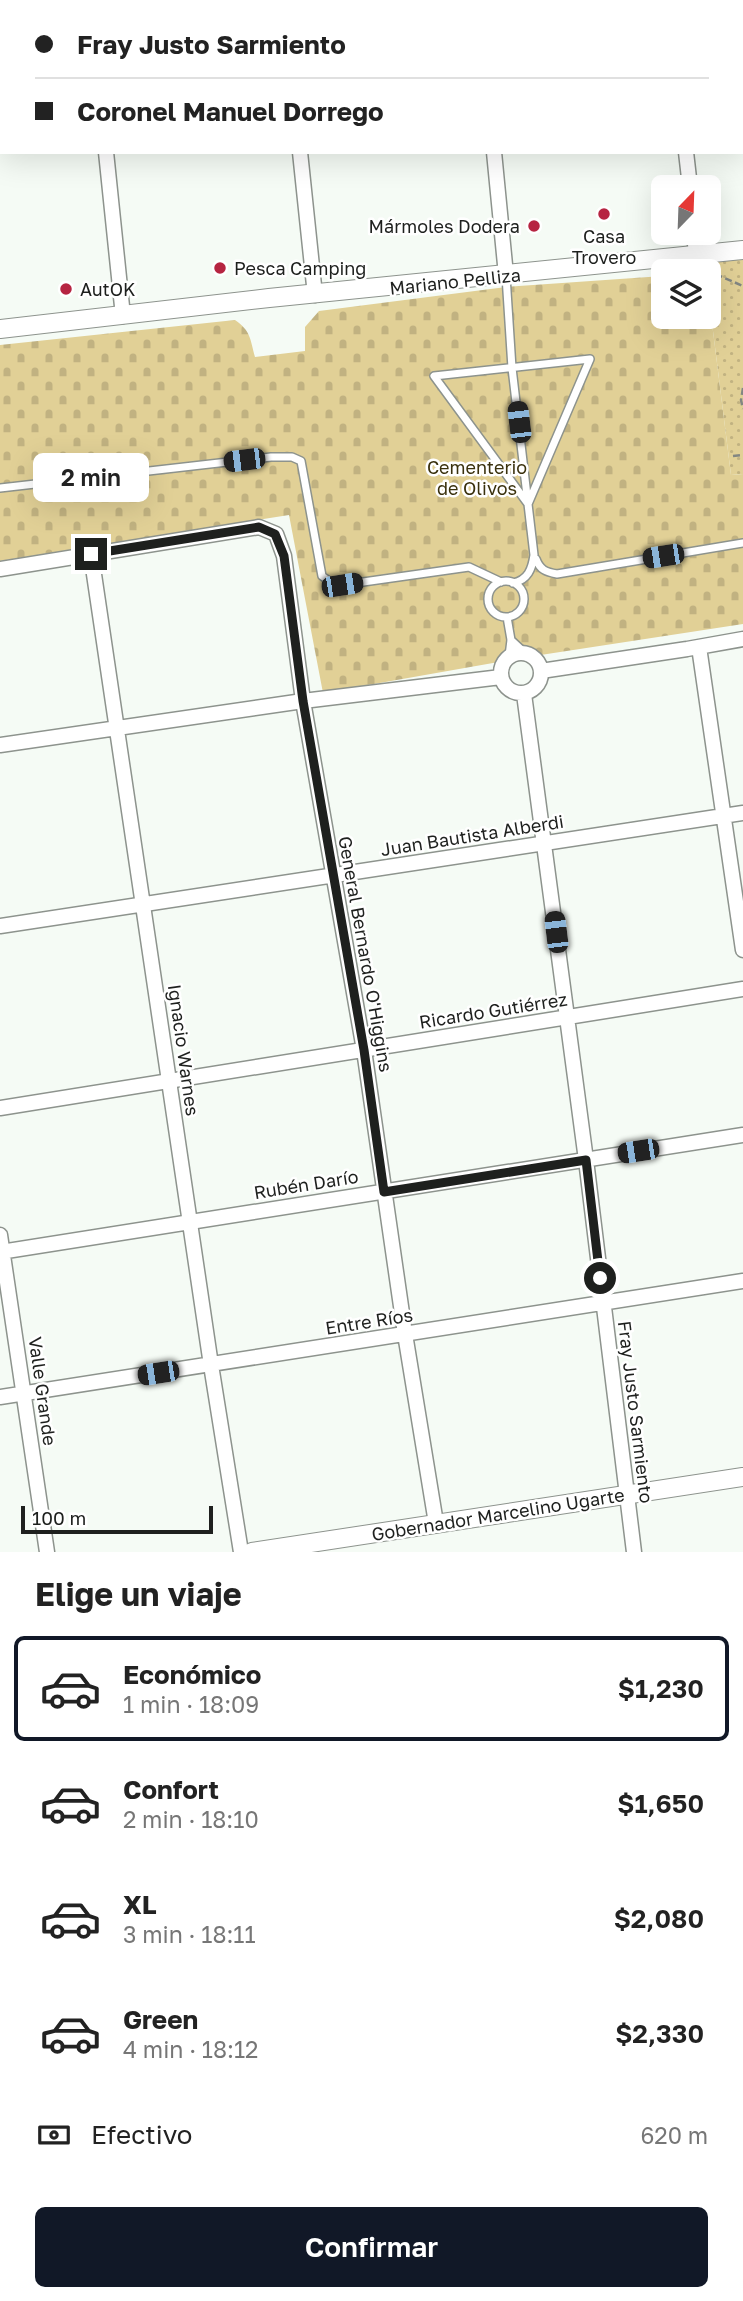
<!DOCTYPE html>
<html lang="es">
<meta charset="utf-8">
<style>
body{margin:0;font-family:"Golos Text",sans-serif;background:#f2f2f2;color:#222;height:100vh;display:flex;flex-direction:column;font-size:26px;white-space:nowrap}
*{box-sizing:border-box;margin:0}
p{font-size:23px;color:#767676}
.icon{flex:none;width:38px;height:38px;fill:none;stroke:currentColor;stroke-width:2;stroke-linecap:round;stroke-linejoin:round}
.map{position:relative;height:1552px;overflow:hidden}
.details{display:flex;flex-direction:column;background:#fff;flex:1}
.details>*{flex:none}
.hud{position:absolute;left:0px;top:0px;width:744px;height:154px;box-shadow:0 7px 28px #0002;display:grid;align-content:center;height:154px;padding:0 35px;background:#fff}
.needle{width:46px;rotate:23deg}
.fabs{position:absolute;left:651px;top:175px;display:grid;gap:14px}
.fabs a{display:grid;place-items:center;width:70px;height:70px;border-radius:10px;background:#fff;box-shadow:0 7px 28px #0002;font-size:35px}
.scale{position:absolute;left:21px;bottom:18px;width:192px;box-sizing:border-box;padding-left:7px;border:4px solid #1e201e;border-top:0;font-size:19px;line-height:24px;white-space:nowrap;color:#1e201e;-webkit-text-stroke:5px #fff;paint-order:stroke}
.end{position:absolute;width:32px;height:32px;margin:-16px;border:9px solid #1e201e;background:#fff;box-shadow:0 0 0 4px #fff}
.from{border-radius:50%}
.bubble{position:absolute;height:49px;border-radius:10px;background:#fff;box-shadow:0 7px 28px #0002;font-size:23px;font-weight:600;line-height:49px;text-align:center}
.car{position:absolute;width:21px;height:42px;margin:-21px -10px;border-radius:9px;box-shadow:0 0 5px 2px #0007;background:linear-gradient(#222 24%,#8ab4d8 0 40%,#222 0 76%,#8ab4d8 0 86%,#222 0)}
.hud b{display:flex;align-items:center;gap:24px;height:66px;font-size:26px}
.hud b+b{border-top:2px solid #e0e0e0}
.hud i{width:18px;height:18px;background:#222}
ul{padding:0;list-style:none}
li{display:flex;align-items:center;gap:21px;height:105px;margin:0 14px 10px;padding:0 21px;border:4px solid transparent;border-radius:10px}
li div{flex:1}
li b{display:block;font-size:26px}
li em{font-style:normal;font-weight:600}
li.current{border-color:#111827}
li>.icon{width:63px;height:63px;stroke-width:1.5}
h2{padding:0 35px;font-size:32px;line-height:84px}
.pay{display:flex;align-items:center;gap:18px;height:77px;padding:0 35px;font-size:26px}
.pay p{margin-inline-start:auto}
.primary-button{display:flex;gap:14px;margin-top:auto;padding:14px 35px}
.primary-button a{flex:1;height:80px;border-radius:10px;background:#111827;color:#fff;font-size:28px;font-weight:600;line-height:80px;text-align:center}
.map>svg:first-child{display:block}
.cemetery{fill:url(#cemetery-stones)}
.park{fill:url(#park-dots)}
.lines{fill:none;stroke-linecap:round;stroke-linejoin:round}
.service-casing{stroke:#8d938d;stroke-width:10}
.minor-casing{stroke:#8d938d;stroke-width:17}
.tertiary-casing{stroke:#8d938d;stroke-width:20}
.path{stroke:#828682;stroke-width:2.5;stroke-dasharray:7 3.5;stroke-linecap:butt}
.service{stroke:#fff;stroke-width:7}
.minor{stroke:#fff;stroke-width:14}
.tertiary{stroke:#fff;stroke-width:18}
.route{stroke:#1e201e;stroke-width:9}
.poi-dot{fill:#b62441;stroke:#fff;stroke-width:2.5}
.labels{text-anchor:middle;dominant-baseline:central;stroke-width:5;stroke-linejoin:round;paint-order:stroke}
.poi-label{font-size:18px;fill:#1e201e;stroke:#fff;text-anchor:start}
.street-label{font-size:18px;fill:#1e201e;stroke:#fff}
.park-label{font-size:18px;fill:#3a310d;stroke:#fff}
</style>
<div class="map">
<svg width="743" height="1552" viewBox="0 0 743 1552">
<defs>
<pattern id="cemetery-stones" width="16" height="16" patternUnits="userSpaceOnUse" patternTransform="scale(1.75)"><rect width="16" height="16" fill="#e1d096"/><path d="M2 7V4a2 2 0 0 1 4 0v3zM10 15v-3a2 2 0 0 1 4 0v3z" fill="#c1b281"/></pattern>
<pattern id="park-dots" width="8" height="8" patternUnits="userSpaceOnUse" patternTransform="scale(1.75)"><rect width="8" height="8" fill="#e1d096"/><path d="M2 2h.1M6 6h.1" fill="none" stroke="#c1b281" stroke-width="1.8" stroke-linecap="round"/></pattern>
</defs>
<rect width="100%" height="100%" fill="#f5fbf5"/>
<!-- cemetery -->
<path class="cemetery" d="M663,276V317H709V299L731,475L743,474V624L521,658L323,693L289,515L0,561V345L235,320C251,331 250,339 255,357L305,351V327L319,311L506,287Z"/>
<!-- park -->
<path class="park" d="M743,256V474L731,475L709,299V271H705L704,262Z"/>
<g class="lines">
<!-- service casing -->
<g class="service-casing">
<path id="service" d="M506,276L512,368L534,555C532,569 528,580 513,583
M590,359L528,504L434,376Z
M0,488L271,457H292L301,461L322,576L332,583L342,585L469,567L501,582
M536,559C540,570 546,572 557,574L743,543
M488 599a18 18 0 1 1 36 0a18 18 0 1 1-36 0Z
M507,617L511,640L509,656
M511,640L525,653"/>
</g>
<!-- minor casing -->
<g class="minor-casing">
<path id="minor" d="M90,0V2
M284,0V2
M479,0V2
M671,0V2
M742,22H743
M0,96H2
M106,152L123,316
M300,152L315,295
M494,152L506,275
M686,152L690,187
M694,233L696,255
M91,554L211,1365L241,1552
M0,569L259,527L276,534L284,556L303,701L364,1050L405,1334L436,1523
M699,647L743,950
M501 673a20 20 0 1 1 40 0a20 20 0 1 1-40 0Z
M541,671L687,649L743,639
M524,694L586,1160L634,1552
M0,745L303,701L501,677
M0,926L743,813
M0,1108L743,989
M0,1235L47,1552
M0,1252L743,1135
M0,1397L743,1281"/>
</g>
<!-- tertiary casing -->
<g class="tertiary-casing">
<path id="tertiary" d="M0,329L269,298L743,250
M252,1552L743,1477"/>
</g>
<!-- path -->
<path class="path" d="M706,270L743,286
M743,388L741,400L743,409
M733,456L743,455"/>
<!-- service -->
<use href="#service" class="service"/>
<!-- minor -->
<use href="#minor" class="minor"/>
<!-- tertiary -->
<use href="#tertiary" class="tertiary"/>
</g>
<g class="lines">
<!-- route -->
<path class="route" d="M91,554L259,527L275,534L284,556L303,701L364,1050L384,1192L586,1160L600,1278"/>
</g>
<!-- markers -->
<g class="poi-dot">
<circle cx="604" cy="214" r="7"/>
<circle cx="534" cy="226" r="7"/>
<circle cx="220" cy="268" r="7"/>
<circle cx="66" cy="289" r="7"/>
</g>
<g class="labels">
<!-- poi labels -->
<g class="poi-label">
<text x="520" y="226" text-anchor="end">Mármoles Dodera</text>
<text x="604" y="236" text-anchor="middle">Casa<tspan x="604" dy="21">Trovero</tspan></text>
<text x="234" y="268">Pesca Camping</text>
<text x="80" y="289">AutOK</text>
</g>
<!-- street labels -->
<g class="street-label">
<text transform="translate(455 281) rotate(-6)">Mariano Pelliza</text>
<text transform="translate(472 835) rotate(-9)">Juan Bautista Alberdi</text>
<text transform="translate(366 954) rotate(80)">General Bernardo O'Higgins</text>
<text transform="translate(493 1010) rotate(-9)">Ricardo Gutiérrez</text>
<text transform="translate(184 1050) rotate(82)">Ignacio Warnes</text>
<text transform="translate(306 1184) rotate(-9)">Rubén Darío</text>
<text transform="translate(369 1321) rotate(-9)">Entre Ríos</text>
<text transform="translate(43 1391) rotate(82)">Valle Grande</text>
<text transform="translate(636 1412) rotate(83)">Fray Justo Sarmiento</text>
<text transform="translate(498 1514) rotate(-9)">Gobernador Marcelino Ugarte</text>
</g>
<!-- park labels -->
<g class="park-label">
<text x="477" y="467">Cementerio<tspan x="477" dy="21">de Olivos</tspan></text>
</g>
</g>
</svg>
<div class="fabs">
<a><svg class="needle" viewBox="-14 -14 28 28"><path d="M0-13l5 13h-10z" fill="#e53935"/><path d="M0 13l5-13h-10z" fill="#767676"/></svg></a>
<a><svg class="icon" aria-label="layers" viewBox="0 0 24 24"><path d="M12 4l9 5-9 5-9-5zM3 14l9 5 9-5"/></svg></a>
</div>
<div class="scale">100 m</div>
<i class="end from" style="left:600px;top:1278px"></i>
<i class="end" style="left:91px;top:554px"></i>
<div class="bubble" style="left:33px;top:453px;width:116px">2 min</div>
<i class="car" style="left:519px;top:422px;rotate:353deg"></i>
<i class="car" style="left:244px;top:460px;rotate:263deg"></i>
<i class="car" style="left:663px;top:556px;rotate:261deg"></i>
<i class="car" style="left:342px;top:585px;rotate:81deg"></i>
<i class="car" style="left:556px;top:932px;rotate:353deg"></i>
<i class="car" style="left:638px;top:1151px;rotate:261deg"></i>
<i class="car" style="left:158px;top:1373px;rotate:261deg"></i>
<div class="hud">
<b><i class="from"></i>Fray Justo Sarmiento</b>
<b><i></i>Coronel Manuel Dorrego</b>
</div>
</div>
<section class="details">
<h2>Elige un viaje</h2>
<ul>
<li class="current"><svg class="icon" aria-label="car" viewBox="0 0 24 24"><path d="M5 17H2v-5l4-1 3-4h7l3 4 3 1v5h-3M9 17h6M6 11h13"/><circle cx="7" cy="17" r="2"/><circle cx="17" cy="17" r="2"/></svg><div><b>Económico</b><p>1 min · 18:09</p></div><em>$1,230</em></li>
<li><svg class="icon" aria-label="car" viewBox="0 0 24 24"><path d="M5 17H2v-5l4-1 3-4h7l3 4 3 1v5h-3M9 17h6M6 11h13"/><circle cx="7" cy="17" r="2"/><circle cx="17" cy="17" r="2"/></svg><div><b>Confort</b><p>2 min · 18:10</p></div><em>$1,650</em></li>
<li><svg class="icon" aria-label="car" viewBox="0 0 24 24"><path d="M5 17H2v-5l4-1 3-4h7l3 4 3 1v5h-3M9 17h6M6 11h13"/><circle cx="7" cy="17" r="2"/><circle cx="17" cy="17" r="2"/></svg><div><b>XL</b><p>3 min · 18:11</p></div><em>$2,080</em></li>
<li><svg class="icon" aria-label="car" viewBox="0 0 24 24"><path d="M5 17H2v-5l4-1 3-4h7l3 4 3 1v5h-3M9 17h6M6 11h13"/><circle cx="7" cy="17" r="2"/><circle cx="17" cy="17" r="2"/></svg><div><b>Green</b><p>4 min · 18:12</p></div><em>$2,330</em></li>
</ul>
<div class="pay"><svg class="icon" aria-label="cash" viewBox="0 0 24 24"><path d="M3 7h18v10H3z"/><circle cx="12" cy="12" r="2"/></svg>Efectivo<p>620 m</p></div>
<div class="primary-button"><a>Confirmar</a></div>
</section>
